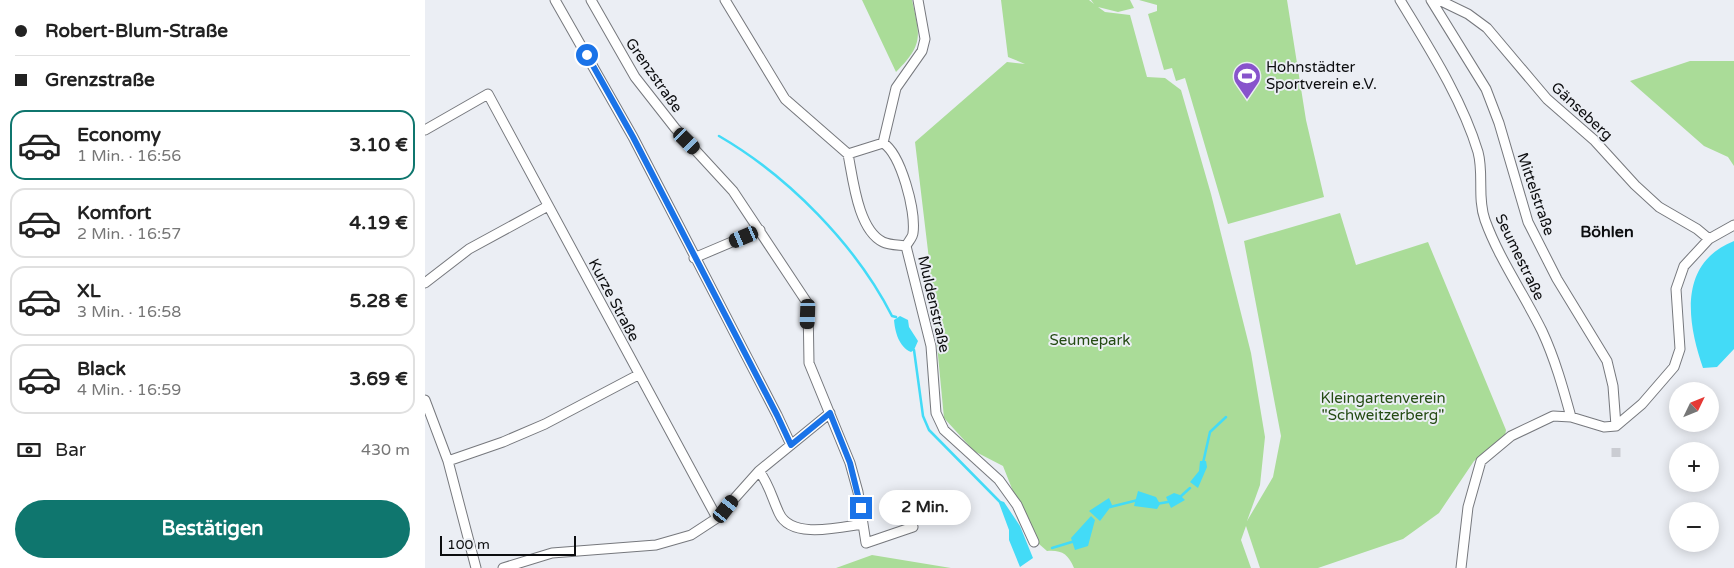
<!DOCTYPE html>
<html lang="de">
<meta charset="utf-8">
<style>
body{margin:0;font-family:"Varela Round",sans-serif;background:#f2f2f2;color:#222;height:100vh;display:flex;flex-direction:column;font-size:19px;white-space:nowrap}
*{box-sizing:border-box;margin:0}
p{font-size:16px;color:#767676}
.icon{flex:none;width:28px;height:28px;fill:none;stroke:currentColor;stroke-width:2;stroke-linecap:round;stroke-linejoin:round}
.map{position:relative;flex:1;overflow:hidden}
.details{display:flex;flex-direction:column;background:#fff;width:425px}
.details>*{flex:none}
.top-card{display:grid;align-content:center;height:110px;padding:0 15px;background:#fff}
.needle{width:32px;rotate:47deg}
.tools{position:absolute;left:1244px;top:382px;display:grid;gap:10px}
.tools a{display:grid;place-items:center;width:50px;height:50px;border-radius:50%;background:#fff;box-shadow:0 2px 12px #0003;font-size:25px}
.scale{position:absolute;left:15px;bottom:12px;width:136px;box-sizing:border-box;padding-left:5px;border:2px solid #0c0d0f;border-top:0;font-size:14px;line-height:18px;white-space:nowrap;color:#0c0d0f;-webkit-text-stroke:4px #ebeef4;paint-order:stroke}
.end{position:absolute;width:22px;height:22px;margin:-11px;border:6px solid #1a73e8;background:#fff;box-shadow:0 0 0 2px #fff}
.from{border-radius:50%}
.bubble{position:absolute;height:35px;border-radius:18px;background:#fff;box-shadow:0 2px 12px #0003;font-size:16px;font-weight:700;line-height:35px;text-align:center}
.car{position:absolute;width:15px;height:30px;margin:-15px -8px;border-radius:6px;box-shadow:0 0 4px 1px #0007;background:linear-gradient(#222 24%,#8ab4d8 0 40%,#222 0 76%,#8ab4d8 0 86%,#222 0)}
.top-card b{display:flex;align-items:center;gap:18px;height:48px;font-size:19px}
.top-card b+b{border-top:1px solid #e0e0e0}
.top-card i{width:12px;height:12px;background:#222}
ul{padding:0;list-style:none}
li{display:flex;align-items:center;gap:15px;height:70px;margin:0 10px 8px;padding:0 5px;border:2px solid #e0e0e0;border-radius:15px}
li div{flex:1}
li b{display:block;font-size:19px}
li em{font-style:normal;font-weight:700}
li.current{border-color:#0f766e}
li>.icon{width:45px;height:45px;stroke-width:1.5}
.pay{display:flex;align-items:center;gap:12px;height:55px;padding:0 15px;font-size:19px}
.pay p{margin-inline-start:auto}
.button{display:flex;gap:10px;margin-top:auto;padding:10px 15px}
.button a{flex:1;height:58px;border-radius:30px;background:#0f766e;color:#fff;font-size:20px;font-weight:700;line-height:58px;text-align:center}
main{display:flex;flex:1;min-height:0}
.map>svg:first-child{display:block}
.green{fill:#aadc98}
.water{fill:#43dbf7}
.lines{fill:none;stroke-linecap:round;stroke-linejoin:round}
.stream{stroke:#43dbf7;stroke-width:2.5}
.minor-tunnel{stroke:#caccd2;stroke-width:9;stroke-dasharray:9 4.5;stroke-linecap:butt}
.minor-casing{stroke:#76787d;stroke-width:11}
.minor{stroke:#fff;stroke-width:9}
.route{stroke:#1a73e8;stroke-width:6}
.labels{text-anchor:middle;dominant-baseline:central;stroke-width:4;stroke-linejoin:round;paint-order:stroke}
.poi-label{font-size:15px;fill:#0c0d0f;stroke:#ebeef4;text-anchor:start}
.street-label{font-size:15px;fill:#0c0d0f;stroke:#ebeef4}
.park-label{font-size:15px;fill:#244b13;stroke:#ebeef4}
.neighbourhood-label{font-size:16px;font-weight:bold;fill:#0c0d0f;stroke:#ebeef4}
</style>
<main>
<section class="details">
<div class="top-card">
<b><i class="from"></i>Robert-Blum-Straße</b>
<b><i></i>Grenzstraße</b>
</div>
<ul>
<li class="current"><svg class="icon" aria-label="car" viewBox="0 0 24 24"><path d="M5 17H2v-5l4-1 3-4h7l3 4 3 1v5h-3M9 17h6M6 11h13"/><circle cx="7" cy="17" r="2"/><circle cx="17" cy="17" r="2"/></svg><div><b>Economy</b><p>1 Min. · 16:56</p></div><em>3.10 €</em></li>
<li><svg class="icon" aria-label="car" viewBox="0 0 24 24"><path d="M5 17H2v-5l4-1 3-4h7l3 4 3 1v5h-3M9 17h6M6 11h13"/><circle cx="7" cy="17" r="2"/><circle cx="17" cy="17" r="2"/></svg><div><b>Komfort</b><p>2 Min. · 16:57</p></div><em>4.19 €</em></li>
<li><svg class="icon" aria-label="car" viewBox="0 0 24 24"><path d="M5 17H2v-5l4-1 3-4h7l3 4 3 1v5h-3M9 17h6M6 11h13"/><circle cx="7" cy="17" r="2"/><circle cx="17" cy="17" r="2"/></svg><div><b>XL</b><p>3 Min. · 16:58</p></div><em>5.28 €</em></li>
<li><svg class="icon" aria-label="car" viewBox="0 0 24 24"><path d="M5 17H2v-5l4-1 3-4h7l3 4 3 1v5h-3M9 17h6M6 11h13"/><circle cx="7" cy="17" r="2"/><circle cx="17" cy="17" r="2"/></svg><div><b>Black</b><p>4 Min. · 16:59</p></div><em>3.69 €</em></li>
</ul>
<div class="pay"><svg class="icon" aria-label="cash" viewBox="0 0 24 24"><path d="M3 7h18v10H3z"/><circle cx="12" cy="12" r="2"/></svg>Bar<p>430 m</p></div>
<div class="button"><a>Bestätigen</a></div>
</section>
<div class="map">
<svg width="1309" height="568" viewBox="0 0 1309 568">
<rect width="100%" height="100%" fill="#ebeef4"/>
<!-- green -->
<path class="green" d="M437,0H487C495,36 499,44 471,72Z
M576,0H664L669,4L666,0H705L709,8L693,12L673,7L680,12L705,15L722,77L740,78L756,90L786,194L826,353L840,437L835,485L822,521L848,477L856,436L819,241L915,213L931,265L1003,242L1081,430L1080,436L1049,461L1014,513L978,539L893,568H835L821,526L816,540L826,568H649C643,554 637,550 622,551L606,537L578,466L549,451L519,418L503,251L490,142L582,62L600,64L583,57Z
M714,0H862L881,120L899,197L803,224L760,78L751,81L747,68L739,70L723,14L732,11V5Z
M1265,61H1309V166L1303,157L1279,146L1205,81Z
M447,555L526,568H411Z"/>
<!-- water -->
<path class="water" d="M1309,241V349L1292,367L1278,368C1262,322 1253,263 1309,241Z
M475,316L483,320L484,327L493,341L489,350L486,352C474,347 470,332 469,320Z
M775,461H781L782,467L773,488L765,482L774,471Z
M713,491L731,497L735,504L732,509L709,506Z
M749,493L755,495L760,500L746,508L741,497Z
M684,498L687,505L675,521L664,511Z
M576,501L579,502L595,526L608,558L595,567L584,540V530L574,503Z
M666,516L670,520L663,546L650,550L646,538Z"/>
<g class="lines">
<!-- stream -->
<path class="stream" d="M294,136C363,176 431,245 467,316L471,317
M489,350L498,416L504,430L575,502
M778,463L785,432L801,417
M755,497L765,488
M731,504L743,502
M685,507L713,500
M627,548L650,541"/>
<!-- minor-tunnel -->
<path class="minor-tunnel" d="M1191,457V447"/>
<!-- minor casing -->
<g class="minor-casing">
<path id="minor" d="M130,0L208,137L352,415L366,445
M166,0L210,77L250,128L308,191L383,304L384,363L425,463L433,492L441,543L488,527
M300,0L360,99L423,154L458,143C476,154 491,211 488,233C488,237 483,242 481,246L506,346L511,413L519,430L574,480L592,505L609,542
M975,0C1004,48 1037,99 1053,152C1059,174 1052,198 1060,220C1074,259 1099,294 1117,331C1130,359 1138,388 1146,417
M1006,0L1061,89L1074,123L1103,222L1132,279L1182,361L1188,386L1191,426
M1014,0L1043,14L1062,28L1122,99L1169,140L1210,185L1234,207L1272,229L1284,239
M0,130L63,94L292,518
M458,143L471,88L497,51L500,39L493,0
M423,154C428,179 433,230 458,242C464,245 474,245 481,246
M269,258L335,230
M0,283L44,249L123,206
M0,400L23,461L51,568
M23,461L78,442L120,424L213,375
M334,471C344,484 347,498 354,513C366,540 416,527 438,524
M78,568L127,553L231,545L266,535L292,518L334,471L405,413
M1036,568L1043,507L1056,461L1086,436L1128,416L1146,417L1179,427L1191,426L1217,404L1249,367L1255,349L1251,289L1259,266L1284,239L1309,225"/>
</g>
<!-- minor -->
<use href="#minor" class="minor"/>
</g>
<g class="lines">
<!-- route -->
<path class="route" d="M162,55L208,137L352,415L366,445L405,413L425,463L436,508"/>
</g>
<!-- icons -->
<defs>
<g id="stadium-pin" transform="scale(1.4375)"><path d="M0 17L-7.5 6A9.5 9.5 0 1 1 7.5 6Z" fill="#8854cc" stroke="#ebeef4"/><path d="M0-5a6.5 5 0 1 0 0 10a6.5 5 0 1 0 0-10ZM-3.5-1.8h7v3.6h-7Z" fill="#fff"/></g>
</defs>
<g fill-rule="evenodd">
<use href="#stadium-pin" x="822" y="76"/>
</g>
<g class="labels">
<!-- poi labels -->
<g class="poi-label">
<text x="841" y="67">Hohnstädter<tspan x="841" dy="17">Sportverein e.V.</tspan></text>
</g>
<!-- street labels -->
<g class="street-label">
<text transform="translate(229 75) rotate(55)">Grenzstraße</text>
<text transform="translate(1157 111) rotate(43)">Gänseberg</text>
<text transform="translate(1111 194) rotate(71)">Mittelstraße</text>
<text transform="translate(1095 257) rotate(64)">Seumestraße</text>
<text transform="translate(189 300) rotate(62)">Kurze Straße</text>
<text transform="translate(509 304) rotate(77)">Muldenstraße</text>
</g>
<!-- park labels -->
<g class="park-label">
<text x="665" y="340">Seumepark</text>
<text x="958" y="398">Kleingartenverein<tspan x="958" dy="17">"Schweitzerberg"</tspan></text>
</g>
<!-- neighbourhood labels -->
<g class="neighbourhood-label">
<text x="1182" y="232">Böhlen</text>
</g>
</g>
</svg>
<div class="tools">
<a><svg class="needle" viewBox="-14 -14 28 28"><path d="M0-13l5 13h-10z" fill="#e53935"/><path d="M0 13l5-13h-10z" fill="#767676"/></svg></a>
<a>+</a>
<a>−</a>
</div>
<div class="scale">100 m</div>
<i class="end from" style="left:162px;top:55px"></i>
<i class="end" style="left:436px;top:508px"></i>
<div class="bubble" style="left:454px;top:490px;width:92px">2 Min.</div>
<i class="car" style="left:262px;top:141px;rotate:135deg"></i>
<i class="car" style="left:319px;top:237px;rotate:247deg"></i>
<i class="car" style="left:383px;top:314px;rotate:182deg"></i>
<i class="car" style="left:301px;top:509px;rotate:38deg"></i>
</div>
</main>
